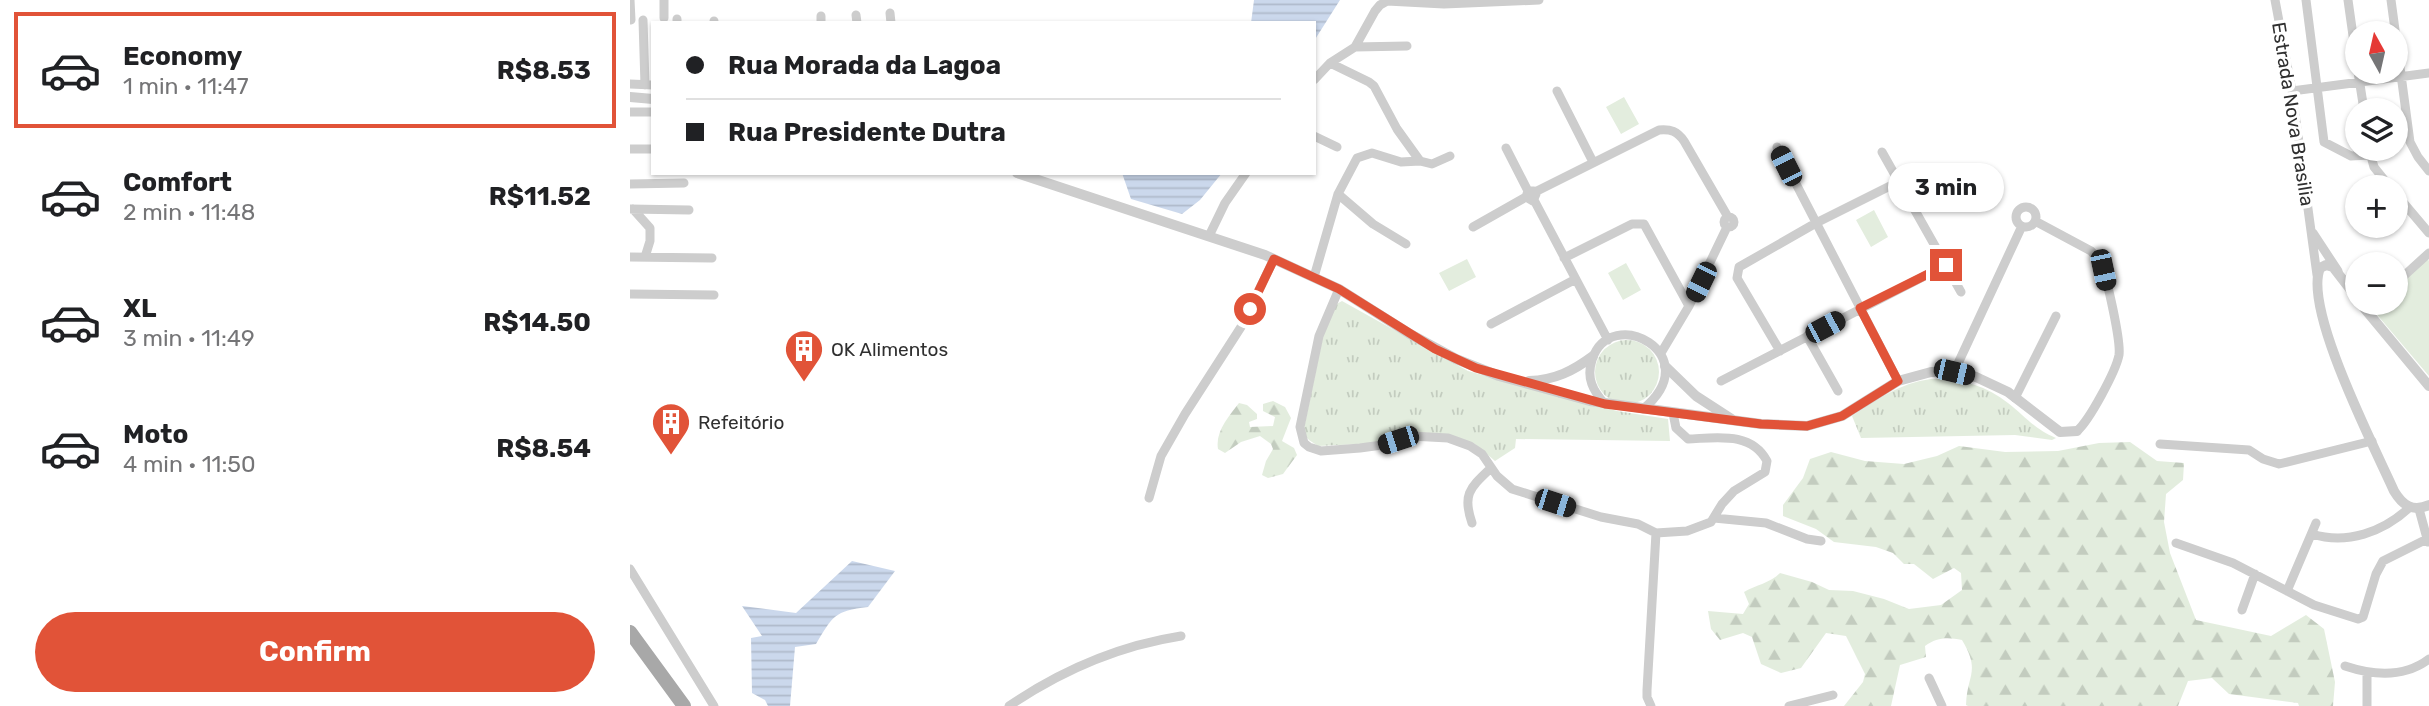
<!DOCTYPE html>
<meta charset="utf-8">
<style>
body{margin:0;font-family:Rubik,sans-serif;background:#f2f2f2;color:#202124;height:100vh;display:flex;flex-direction:column;font-size:26px;white-space:nowrap}
*{box-sizing:border-box;margin:0}
p{font-size:23px;color:#757577}
.icon{flex:none;width:38px;height:38px;fill:none;stroke:currentColor;stroke-width:2;stroke-linecap:round;stroke-linejoin:round}
.map{position:relative;flex:1;overflow:hidden}
.side{display:flex;flex-direction:column;background:#fff;width:630px}
.side>*{flex:none}
.top-card{position:absolute;left:21px;top:21px;width:665px;height:154px;border-radius:0px;box-shadow:0 2px 5px #0004;display:grid;align-content:center;height:154px;padding:0 35px;background:#fff}
.needle{width:46px;rotate:352deg}
.buttons{position:absolute;left:1715px;top:21px;display:grid;gap:14px}
.buttons a{display:grid;place-items:center;width:63px;height:63px;border-radius:50%;background:#fff;box-shadow:0 2px 5px #0004;font-size:35px}
.end{position:absolute;width:32px;height:32px;margin:-16px;border:9px solid #e15338;background:#fff;box-shadow:0 0 0 4px #fff}
.from{border-radius:50%}
.bubble{position:absolute;height:49px;border-radius:24px;background:#fff;box-shadow:0 2px 5px #0004;font-size:23px;font-weight:700;line-height:49px;text-align:center}
.car{position:absolute;width:21px;height:42px;margin:-21px -10px;border-radius:9px;box-shadow:0 0 5px 2px #0007;background:linear-gradient(#222 24%,#8ab4d8 0 40%,#222 0 76%,#8ab4d8 0 86%,#222 0)}
.top-card b{display:flex;align-items:center;gap:24px;height:66px;font-size:26px}
.top-card b+b{border-top:2px solid #e0e0e0}
.top-card i{width:18px;height:18px;background:#202124}
ul{padding:12px 0 0;list-style:none}
li{display:flex;align-items:center;gap:21px;height:116px;margin:0 14px 10px;padding:0 21px;border:4px solid transparent;border-radius:0px}
li div{flex:1}
li b{display:block;font-size:26px}
li em{font-style:normal;font-weight:700}
li.current{border-color:#e15338}
li>.icon{width:63px;height:63px;stroke-width:1.5}
.button{display:flex;gap:14px;margin-top:auto;padding:14px 35px}
.button a{flex:1;height:80px;border-radius:42px;background:#e15338;color:#fff;font-size:28px;font-weight:700;line-height:80px;text-align:center}
main{display:flex;flex:1;min-height:0}
.map>svg:first-child{display:block}
.grass{fill:#e3edde}
.forest{fill:url(#forest-firs)}
.park{fill:url(#park-tufts)}
.water{fill:url(#water-rules)}
.lines{fill:none;stroke-linecap:round;stroke-linejoin:round}
.minor{stroke:#cdcdcd;stroke-width:9}
.tertiary{stroke:#cdcdcd;stroke-width:10}
.primary{stroke:#a8a8a8;stroke-width:14}
.route{stroke:#e15338;stroke-width:9}
.labels{text-anchor:middle;dominant-baseline:central;stroke-width:7;stroke-linejoin:round;paint-order:stroke}
.street-label{font-size:19px;fill:#303030;stroke:#fff}
.poi-label{font-size:19px;fill:#303030;stroke:#fff;text-anchor:start}
</style>
<main>
<section class="side">
<ul>
<li class="current"><svg class="icon" aria-label="car" viewBox="0 0 24 24"><path d="M5 17H2v-5l4-1 3-4h7l3 4 3 1v5h-3M9 17h6M6 11h13"/><circle cx="7" cy="17" r="2"/><circle cx="17" cy="17" r="2"/></svg><div><b>Economy</b><p>1 min · 11:47</p></div><em>R$8.53</em></li>
<li><svg class="icon" aria-label="car" viewBox="0 0 24 24"><path d="M5 17H2v-5l4-1 3-4h7l3 4 3 1v5h-3M9 17h6M6 11h13"/><circle cx="7" cy="17" r="2"/><circle cx="17" cy="17" r="2"/></svg><div><b>Comfort</b><p>2 min · 11:48</p></div><em>R$11.52</em></li>
<li><svg class="icon" aria-label="car" viewBox="0 0 24 24"><path d="M5 17H2v-5l4-1 3-4h7l3 4 3 1v5h-3M9 17h6M6 11h13"/><circle cx="7" cy="17" r="2"/><circle cx="17" cy="17" r="2"/></svg><div><b>XL</b><p>3 min · 11:49</p></div><em>R$14.50</em></li>
<li><svg class="icon" aria-label="car" viewBox="0 0 24 24"><path d="M5 17H2v-5l4-1 3-4h7l3 4 3 1v5h-3M9 17h6M6 11h13"/><circle cx="7" cy="17" r="2"/><circle cx="17" cy="17" r="2"/></svg><div><b>Moto</b><p>4 min · 11:50</p></div><em>R$8.54</em></li>
</ul>
<div class="button"><a>Confirm</a></div>
</section>
<div class="map">
<svg width="1799" height="706" viewBox="0 0 1799 706">
<defs>
<pattern id="forest-firs" width="22" height="20" patternUnits="userSpaceOnUse" patternTransform="scale(1.75)"><rect width="22" height="20" fill="#e3edde"/><path d="M5 1l3.5 6h-7zM16 11l3.5 6h-7z" fill="#c3ccbf"/></pattern>
<pattern id="park-tufts" width="24" height="20" patternUnits="userSpaceOnUse" patternTransform="scale(1.75)"><rect width="24" height="20" fill="#e3edde"/><path d="M3 7l-1-3M5 7V3M7 7l1-3M15 17l-1-3M17 17v-4M19 17l1-3" fill="none" stroke="#c3ccbf"/></pattern>
<pattern id="water-rules" width="6" height="5" patternUnits="userSpaceOnUse" patternTransform="scale(1.75)"><rect width="6" height="5" fill="#cbd8ec"/><path d="M0 2.5h6" fill="none" stroke="#afbacb"/></pattern>
</defs>
<rect width="100%" height="100%" fill="#fff"/>
<!-- grass -->
<path class="grass" d="M994,97L1009,124L991,134L976,107Z
M1244,210L1258,237L1241,247L1226,220Z
M1795,255L1799,261V376L1738,304L1766,303V280Z
M837,259L846,277L819,291L809,273Z
M996,263L1011,290L993,300L978,273Z"/>
<!-- forest -->
<path class="forest" d="M643,401L655,407L661,418L652,441L664,448L667,455L653,474L638,478L632,475L636,461L643,449L641,444L630,436L611,442L595,453L588,449C585,432 599,416 609,403L617,405L627,414V419L619,422L620,427L643,426L645,417L633,411V404Z
M1500,442L1527,461L1554,463L1553,480L1536,494L1534,522L1540,553L1566,620L1641,636L1676,615L1694,629L1705,682L1703,706H1669L1668,703L1599,694L1582,678L1558,681L1548,706H1338L1336,705C1337,674 1351,672 1332,640C1318,637 1307,637 1295,646L1296,657L1270,665L1261,706H1214L1233,682L1235,674L1216,636L1196,633L1171,668L1151,673L1131,664L1122,637L1113,633L1090,640L1081,629L1078,611L1113,614L1119,604L1114,592C1126,585 1140,583 1150,573L1182,582L1199,590L1223,591L1254,599L1279,609L1311,605L1332,590L1331,573L1324,568L1303,579L1284,564H1274L1263,553L1246,547L1204,542L1186,529L1153,516V505L1173,478L1180,459L1201,452L1235,461L1274,464L1307,456L1329,446L1375,452L1428,451L1469,443Z"/>
<!-- park -->
<path class="park" d="M712,301L838,371L987,411L1038,419L1040,441L886,439L885,448L865,461L845,444L815,435L752,443L688,446L679,440L673,433L693,336L703,306Z
M965 372a32 32 0 1 1 64 0a32 32 0 1 1-64 0Z
M1301,379C1329,378 1356,385 1378,403C1396,417 1404,429 1426,438L1422,440L1385,435L1231,438L1222,416C1248,399 1270,383 1301,379Z"/>
<!-- water -->
<path class="water" d="M624,0H710L684,41V23H621Z
M492,173H592L570,200L552,214L501,199Z
M222,561L265,571L238,607C204,611 203,616 186,644L165,647L160,706H138L135,700L122,693L121,638L132,636L112,606L166,613Z"/>
<g class="lines">
<!-- minor -->
<path class="minor" d="M0,0L1,20
M1645,0L1662,91L1687,275
M1676,0L1694,142L1721,156L1740,155
M1718,0L1727,64
M1761,0L1780,142L1788,157L1799,171
M260,13L261,23
M226,15L227,23
M191,16V23
M34,18V0
M47,19V23
M13,20L15,85
M84,21V23
M725,47L777,46
M700,63L739,82L744,86L767,129L790,161
M1728,72L1734,110
M684,80L700,63L725,47L745,11L750,5L757,1L814,4L909,0
M0,84L23,85
M927,91L963,162
M1662,91L1799,73
M0,112H23
M684,136L707,147
M1147,147L1268,381
M876,148L898,191
M0,149H23
M1739,149L1744,167L1760,187
M1252,152L1331,292
M0,184L54,183
M905,192L1029,130C1041,129 1047,131 1054,141L1098,217
M708,194L743,224L776,244
M1766,194L1799,233
M904,200L978,340
M1386 217a10 10 0 1 1 20 0a10 10 0 1 1-20 0Z
M0,209L59,210
M3,209L20,228V241L15,257
M1094 222a5 5 0 1 1 10 0a5 5 0 1 1-10 0Z
M1405,221L1461,251C1465,255 1468,259 1471,264C1477,278 1491,341 1489,355C1486,371 1459,421 1447,431
M843,227L896,197L898,191H904L906,194L903,201L896,197
M1683,233L1708,271
M579,236L595,203L616,173
M0,257L82,258
M934,258L1002,224H1014L1059,306
M684,277L708,194L727,158L742,153L771,162L790,161L802,164L820,156
M1766,283L1799,253
M709,289L689,336L670,427L674,443L679,447L691,451L730,448L752,445L781,436L818,438L840,446L852,454L867,476L882,489L971,517L1008,524L1026,533L1057,531L1081,522L1092,504L1104,491L1135,472L1137,461C1121,431 1086,438 1058,439L1046,428L1043,413
M0,294L84,295
M1736,310L1744,303
M861,324L944,280
M1177,336L1208,391
M1150,351L1107,278L1109,267L1186,223L1292,170
M1031,353L1059,306L1097,227
M1324,372L1392,226
M1091,381L1316,265
M1385,398L1426,316
M975,404C963,391 956,378 962,360C980,302 1079,355 1013,409
M1530,444L1619,450L1633,459L1649,464L1742,441
M519,498L531,456L555,414L611,327L644,259
M1789,509L1798,542
M1084,518L1136,523L1177,539L1191,541
M842,523C832,494 840,488 861,468
M1682,534C1717,545 1753,532 1779,508
M1546,543L1603,563L1684,605L1728,619L1733,617L1746,574L1753,561L1797,539
M0,569L84,706
M1657,591L1686,523
M1612,610L1625,574
M1715,666C1742,675 1774,678 1799,659
M1299,678L1312,706
M379,706C432,670 487,646 551,636
M1021,706L1017,697V690L1026,533
M1159,706L1203,695
M1737,706V673"/>
<!-- tertiary -->
<path class="tertiary" d="M0,97L23,99
M387,173L635,255L709,289L780,334L826,359L869,376L960,401L1131,424L1177,426L1212,416L1268,381L1301,372H1324L1346,377L1378,392L1430,432L1447,431
M1727,298L1703,267L1696,265L1690,268C1673,309 1745,448 1764,491C1773,506 1783,512 1799,505
M1730,303L1799,386
M1035,366L1066,396L1103,420
M899,381C925,380 943,371 963,356"/>
<!-- primary -->
<path class="primary" d="M0,632L54,706"/>
</g>
<g class="lines">
<!-- route -->
<path class="route" d="M620,309L644,259L709,289L805,349L846,368L975,404L1131,424L1177,426L1212,416L1268,381L1230,308L1316,265"/>
</g>
<!-- icons -->
<defs>
<g id="building-pin" transform="scale(2.0125)"><path d="M0 17L-7.5 6A9.5 9.5 0 1 1 7.5 6Z" fill="#e15338" stroke="#fff"/><path d="M-4-6H4V6H1V3H-1V6H-4ZM-2.5-4.3h1.7v1.8h-1.7ZM.8-4.3h1.7v1.8H.8ZM-2.5-1h1.7V.8h-1.7ZM.8-1h1.7V.8H.8Z" fill="#fff"/></g>
</defs>
<g fill-rule="evenodd">
<use href="#building-pin" x="174" y="349"/>
<use href="#building-pin" x="41" y="422"/>
</g>
<g class="labels">
<!-- street labels -->
<g class="street-label">
<text transform="translate(1663 114) rotate(81)">Estrada Nova Brasilia</text>
</g>
<!-- poi labels -->
<g class="poi-label">
<text x="201" y="349">OK Alimentos</text>
<text x="68" y="422">Refeitório</text>
</g>
</g>
</svg>
<div class="buttons">
<a><svg class="needle" viewBox="-14 -14 28 28"><path d="M0-13l5 13h-10z" fill="#e53935"/><path d="M0 13l5-13h-10z" fill="#757577"/></svg></a>
<a><svg class="icon" aria-label="layers" viewBox="0 0 24 24"><path d="M12 4l9 5-9 5-9-5zM3 14l9 5 9-5"/></svg></a>
<a>+</a>
<a>−</a>
</div>
<i class="end from" style="left:620px;top:309px"></i>
<i class="end" style="left:1316px;top:265px"></i>
<div class="bubble" style="left:1258px;top:163px;width:116px">3 min</div>
<i class="car" style="left:1156px;top:166px;rotate:333deg"></i>
<i class="car" style="left:1473px;top:270px;rotate:168deg"></i>
<i class="car" style="left:1071px;top:282px;rotate:206deg"></i>
<i class="car" style="left:1195px;top:327px;rotate:62deg"></i>
<i class="car" style="left:1324px;top:372px;rotate:103deg"></i>
<i class="car" style="left:768px;top:440px;rotate:252deg"></i>
<i class="car" style="left:925px;top:503px;rotate:108deg"></i>
<div class="top-card">
<b><i class="from"></i>Rua Morada da Lagoa</b>
<b><i></i>Rua Presidente Dutra</b>
</div>
</div>
</main>
